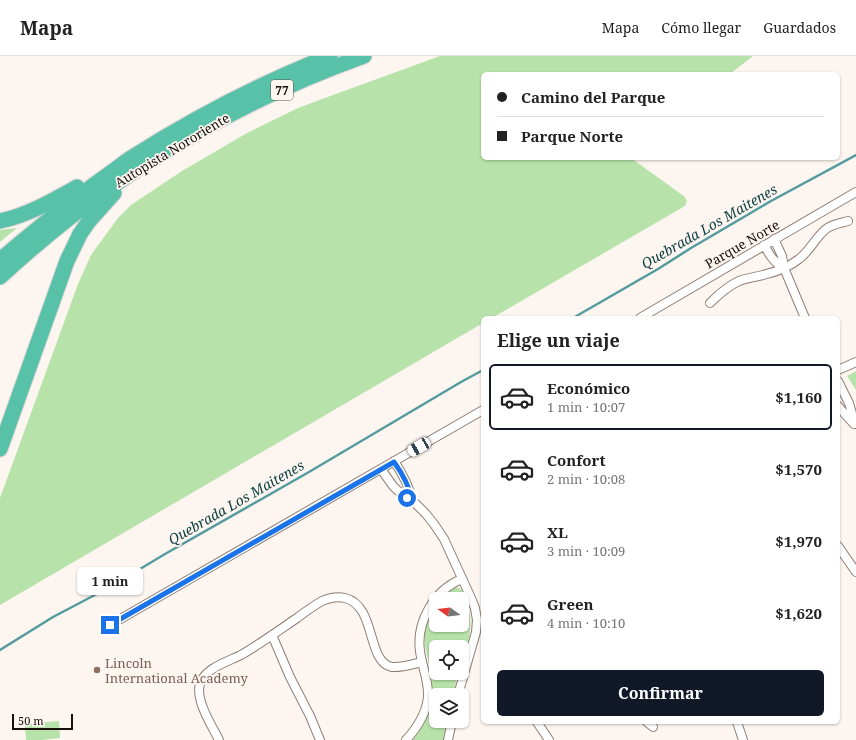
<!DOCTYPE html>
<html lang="es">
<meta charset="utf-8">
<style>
body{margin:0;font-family:"Noto Serif",serif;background:#f2f2f2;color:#222;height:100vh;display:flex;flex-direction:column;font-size:15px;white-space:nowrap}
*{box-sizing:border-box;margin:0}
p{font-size:13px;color:#767676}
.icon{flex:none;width:22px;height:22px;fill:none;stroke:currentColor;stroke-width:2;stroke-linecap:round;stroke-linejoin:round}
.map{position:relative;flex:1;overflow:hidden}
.sheet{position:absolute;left:481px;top:260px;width:359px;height:408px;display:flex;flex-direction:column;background:#fff;border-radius:6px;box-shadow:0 1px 3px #0004}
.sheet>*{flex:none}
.top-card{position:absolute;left:481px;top:16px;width:359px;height:88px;border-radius:6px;box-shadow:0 1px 3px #0004;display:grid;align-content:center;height:88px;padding:0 16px;background:#fff}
.needle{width:26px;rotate:285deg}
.buttons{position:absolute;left:429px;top:536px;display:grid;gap:8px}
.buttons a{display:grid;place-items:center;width:40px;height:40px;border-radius:6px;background:#fff;box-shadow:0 1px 3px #0004;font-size:20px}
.scale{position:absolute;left:12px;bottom:10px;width:61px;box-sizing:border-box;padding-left:4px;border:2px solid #160f0b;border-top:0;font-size:11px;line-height:14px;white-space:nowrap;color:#160f0b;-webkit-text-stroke:3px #fdf5f0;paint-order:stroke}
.end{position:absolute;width:18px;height:18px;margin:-9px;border:5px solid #1a73e8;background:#fff;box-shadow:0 0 0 2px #fff}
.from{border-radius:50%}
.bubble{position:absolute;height:28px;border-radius:6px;background:#fff;box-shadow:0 1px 3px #0004;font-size:13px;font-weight:700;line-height:28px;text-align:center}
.car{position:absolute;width:12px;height:24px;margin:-12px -6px;border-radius:5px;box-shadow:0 0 3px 1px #0007;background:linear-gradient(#fff 24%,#345 0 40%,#fff 0 76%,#345 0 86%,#fff 0)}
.top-card b{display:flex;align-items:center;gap:14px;height:38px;font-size:15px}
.top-card b+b{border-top:1px solid #e0e0e0}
.top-card i{width:10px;height:10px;background:#222}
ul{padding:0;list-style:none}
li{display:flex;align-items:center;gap:12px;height:66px;margin:0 8px 6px;padding:0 8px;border:2px solid transparent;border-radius:6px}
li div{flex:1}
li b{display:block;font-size:15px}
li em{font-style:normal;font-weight:700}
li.active{border-color:#111827}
li>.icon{width:36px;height:36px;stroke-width:1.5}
h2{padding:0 16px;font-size:18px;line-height:48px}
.primary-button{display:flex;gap:8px;margin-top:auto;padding:8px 16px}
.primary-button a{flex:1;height:46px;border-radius:6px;background:#111827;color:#fff;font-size:16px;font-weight:700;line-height:46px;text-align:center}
header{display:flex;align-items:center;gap:24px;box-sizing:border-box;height:56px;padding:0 20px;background:#fff;border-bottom:1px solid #e0e0e0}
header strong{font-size:19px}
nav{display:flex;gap:22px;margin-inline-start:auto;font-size:14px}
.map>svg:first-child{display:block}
.green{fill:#b7e3aa}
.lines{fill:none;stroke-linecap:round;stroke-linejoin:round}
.stream{stroke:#549b9e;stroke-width:2.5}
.street-casing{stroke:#907e74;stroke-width:10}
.highway-casing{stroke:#d5d4d3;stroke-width:17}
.street{stroke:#fff;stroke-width:8}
.highway{stroke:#57c2a8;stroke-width:15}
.route{stroke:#1a73e8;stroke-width:5}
.education-dot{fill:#8d6e63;stroke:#fdf5f0;stroke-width:1.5}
.labels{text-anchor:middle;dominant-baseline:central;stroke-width:3.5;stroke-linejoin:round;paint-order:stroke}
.shield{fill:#fdf5f0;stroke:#5b5450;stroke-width:1}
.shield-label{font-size:12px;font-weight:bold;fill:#160f0b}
.street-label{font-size:13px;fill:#160f0b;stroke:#fdf5f0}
.education-label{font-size:13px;fill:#785e54;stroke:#fdf5f0;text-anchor:start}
.water-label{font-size:14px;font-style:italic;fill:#114245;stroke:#fdf5f0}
</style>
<header>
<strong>Mapa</strong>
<nav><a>Mapa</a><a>Cómo llegar</a><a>Guardados</a></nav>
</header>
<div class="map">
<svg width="856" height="684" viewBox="0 0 856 684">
<rect width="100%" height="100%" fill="#fdf5f0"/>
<!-- green -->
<path class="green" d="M440,0H753L730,18H483V102H631L685,141L687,145L685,150L492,262H483V267L0,549V442L78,228L91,199L118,162L131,149L182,115L247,77L298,52L344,35Z
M17,172L0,186V174Z
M856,315V334L847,320Z
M455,531L461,533C467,545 472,560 470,573C470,584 465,594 462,604V591H436V617H458L453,639H436V665H447L443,684H413C426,668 433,648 432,627C429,594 415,582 436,550V569H462V543H441L451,534Z
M59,665L60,682L42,684H26L25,668Z"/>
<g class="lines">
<!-- stream -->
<path class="stream" d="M573,262L658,213L691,192L771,145L856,99
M0,594L53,561L110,531L165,498L309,416L461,326L483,314"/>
<!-- street casing -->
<g class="street-casing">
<path id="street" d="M774,183L782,200L784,212L805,262
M764,189C769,198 774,207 784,212
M710,247C719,238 728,230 739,225C747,222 755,221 763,219C776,216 789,211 799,203C810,195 815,182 826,173C832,168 840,167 848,165
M640,262L856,136
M838,314L856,306
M838,325L849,347L855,368
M838,350L844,357L854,368
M394,405C402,417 409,429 412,444
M381,413L393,430L397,434L403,439L412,444L426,458L434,468L444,483L471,542L475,552L477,564L476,576L458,639
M838,490L856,516
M110,569L483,354
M272,579L290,621L310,660L320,684
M537,666L549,684
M647,666L653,671
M737,666L743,684
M219,684C212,670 195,644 200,628C205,612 227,606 241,599C260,588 278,575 297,562C305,556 313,550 322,545C329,542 337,540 345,542C377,550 366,606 392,611C402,612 413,608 422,606
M406,684C417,672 426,659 428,641C429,625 422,611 420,595C416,566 434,534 462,523
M448,684L452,665"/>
</g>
<!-- highway casing -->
<g class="highway-casing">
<path id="highway" d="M0,165C28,159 52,145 77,131
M0,204C33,176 66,149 102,123C112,116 121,109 131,102C194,62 261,27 330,0
M0,221C35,189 72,158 111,131C189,76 275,32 364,0
M0,393L67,205L80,178L89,165L114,137"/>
</g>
<!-- street -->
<use href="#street" class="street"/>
<!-- highway -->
<use href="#highway" class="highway"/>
</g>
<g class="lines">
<!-- route -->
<path class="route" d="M110,569L394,406C402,417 409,429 412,444L407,442"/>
</g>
<!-- markers -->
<circle class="education-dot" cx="97" cy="614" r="4"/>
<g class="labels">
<!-- shield labels -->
<rect class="shield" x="271" y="24" width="22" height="20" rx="3"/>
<g class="shield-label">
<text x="282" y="34">77</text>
</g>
<!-- street labels -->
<g class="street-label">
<text transform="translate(172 94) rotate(-31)">Autopista Nororiente</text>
<text transform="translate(742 188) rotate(-30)">Parque Norte</text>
</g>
<!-- education labels -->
<g class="education-label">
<text x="105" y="607">Lincoln<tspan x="105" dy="15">International Academy</tspan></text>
</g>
<!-- water labels -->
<g class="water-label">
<text transform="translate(709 170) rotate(-30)">Quebrada Los Maitenes</text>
<text transform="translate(236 446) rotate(-30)">Quebrada Los Maitenes</text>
</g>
</g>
</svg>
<div class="buttons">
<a><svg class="needle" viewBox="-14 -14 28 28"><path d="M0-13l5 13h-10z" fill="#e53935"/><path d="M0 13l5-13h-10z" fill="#767676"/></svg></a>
<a><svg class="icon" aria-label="locate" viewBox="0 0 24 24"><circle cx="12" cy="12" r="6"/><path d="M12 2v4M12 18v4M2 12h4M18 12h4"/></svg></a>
<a><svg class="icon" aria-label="layers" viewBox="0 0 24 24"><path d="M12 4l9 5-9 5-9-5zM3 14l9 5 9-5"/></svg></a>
</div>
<div class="scale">50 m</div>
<i class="end from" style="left:407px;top:442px"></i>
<i class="end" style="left:110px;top:569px"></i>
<div class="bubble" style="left:77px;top:511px;width:66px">1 min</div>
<i class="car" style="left:419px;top:391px;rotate:240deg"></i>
<div class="top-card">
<b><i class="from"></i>Camino del Parque</b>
<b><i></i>Parque Norte</b>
</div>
<section class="sheet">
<h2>Elige un viaje</h2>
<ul>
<li class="active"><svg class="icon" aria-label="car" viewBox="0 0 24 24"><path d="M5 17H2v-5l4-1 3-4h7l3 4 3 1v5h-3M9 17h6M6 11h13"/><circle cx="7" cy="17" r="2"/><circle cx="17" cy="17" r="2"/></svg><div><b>Económico</b><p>1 min · 10:07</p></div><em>$1,160</em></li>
<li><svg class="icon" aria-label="car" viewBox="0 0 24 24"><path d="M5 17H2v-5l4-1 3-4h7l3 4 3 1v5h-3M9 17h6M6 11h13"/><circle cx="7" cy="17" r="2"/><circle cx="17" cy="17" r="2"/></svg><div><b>Confort</b><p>2 min · 10:08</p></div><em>$1,570</em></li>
<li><svg class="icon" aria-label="car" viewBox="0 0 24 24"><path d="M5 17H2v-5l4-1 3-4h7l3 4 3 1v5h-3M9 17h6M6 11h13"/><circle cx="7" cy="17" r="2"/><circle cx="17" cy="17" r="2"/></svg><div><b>XL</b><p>3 min · 10:09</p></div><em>$1,970</em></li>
<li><svg class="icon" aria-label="car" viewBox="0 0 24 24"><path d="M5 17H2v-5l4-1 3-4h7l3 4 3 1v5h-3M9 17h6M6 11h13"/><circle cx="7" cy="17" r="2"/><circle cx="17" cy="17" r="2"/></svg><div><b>Green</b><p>4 min · 10:10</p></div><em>$1,620</em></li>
</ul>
<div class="primary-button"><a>Confirmar</a></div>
</section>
</div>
